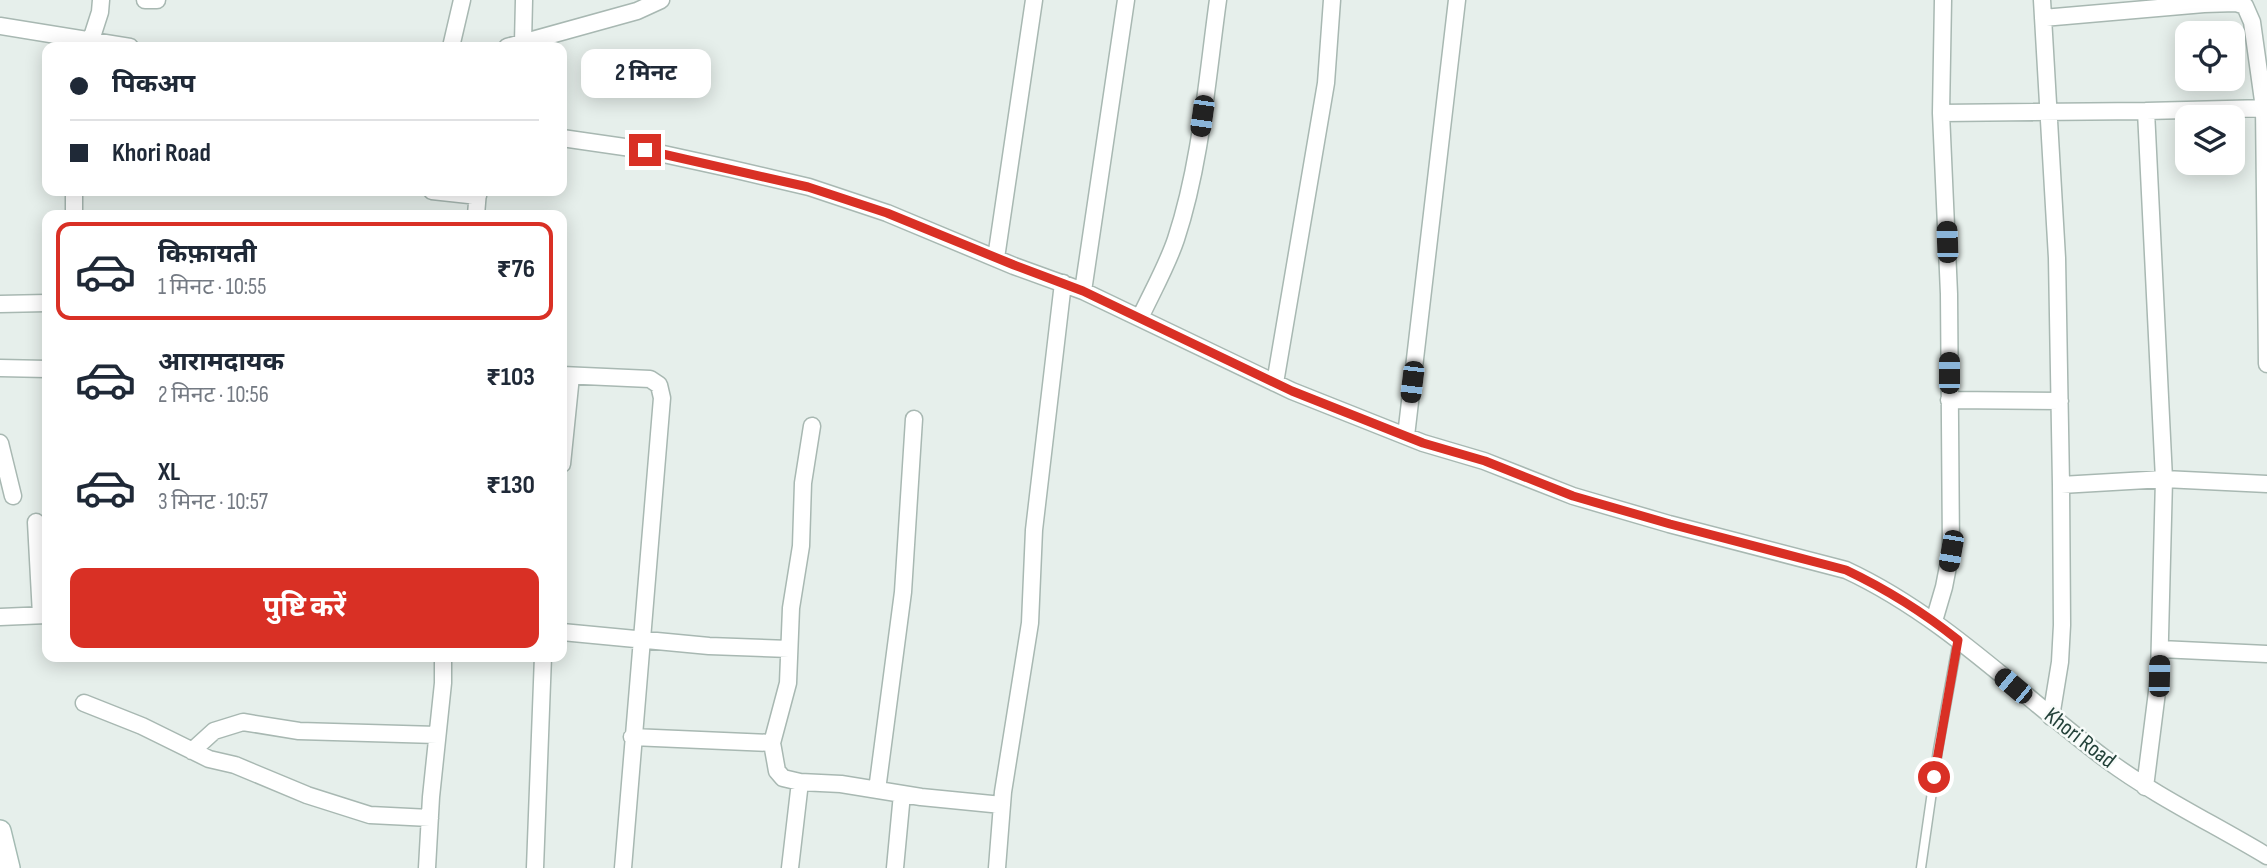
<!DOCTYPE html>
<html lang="hi">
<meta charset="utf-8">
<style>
body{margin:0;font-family:"Sofia Sans Condensed","Noto Sans Devanagari",sans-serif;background:#f2f2f3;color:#1f2937;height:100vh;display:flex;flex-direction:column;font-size:26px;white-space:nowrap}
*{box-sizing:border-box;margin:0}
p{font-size:23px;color:#747a83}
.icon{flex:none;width:38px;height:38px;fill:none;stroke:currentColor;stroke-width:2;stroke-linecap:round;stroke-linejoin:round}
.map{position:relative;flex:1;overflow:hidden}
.panel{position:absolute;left:42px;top:210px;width:525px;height:452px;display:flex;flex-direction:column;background:#fff;border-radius:14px;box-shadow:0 4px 18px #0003}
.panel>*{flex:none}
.top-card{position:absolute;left:42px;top:42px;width:525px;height:154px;border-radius:14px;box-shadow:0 4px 18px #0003;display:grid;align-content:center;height:154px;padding:0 28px;background:#fff}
.fabs{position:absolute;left:2175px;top:21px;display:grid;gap:14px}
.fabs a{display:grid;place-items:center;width:70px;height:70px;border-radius:14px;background:#fff;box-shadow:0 4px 18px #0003;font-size:35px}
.end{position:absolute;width:32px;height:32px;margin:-16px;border:9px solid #d93025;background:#fff;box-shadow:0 0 0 4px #fff}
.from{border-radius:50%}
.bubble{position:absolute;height:49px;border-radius:14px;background:#fff;box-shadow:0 4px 18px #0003;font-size:23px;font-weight:700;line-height:49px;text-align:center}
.car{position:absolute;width:21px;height:42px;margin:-21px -10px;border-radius:9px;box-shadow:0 0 5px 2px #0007;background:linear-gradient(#222 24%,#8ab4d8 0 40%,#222 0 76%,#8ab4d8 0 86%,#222 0)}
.top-card b{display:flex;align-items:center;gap:24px;height:66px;font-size:26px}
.top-card b+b{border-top:2px solid #e0e1e3}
.top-card i{width:18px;height:18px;background:#1f2937}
ul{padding:12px 0 0;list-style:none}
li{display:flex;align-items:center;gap:21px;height:98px;margin:0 14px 10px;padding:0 14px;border:4px solid transparent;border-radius:14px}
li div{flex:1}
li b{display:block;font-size:26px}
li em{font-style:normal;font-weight:700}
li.active{border-color:#d93025}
li>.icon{width:63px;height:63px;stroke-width:1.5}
.action{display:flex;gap:14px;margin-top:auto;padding:14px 28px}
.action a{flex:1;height:80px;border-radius:14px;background:#d93025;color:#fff;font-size:28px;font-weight:700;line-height:80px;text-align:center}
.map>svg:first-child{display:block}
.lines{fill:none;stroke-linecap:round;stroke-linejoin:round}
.lane-casing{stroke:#a8b8b2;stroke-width:11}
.street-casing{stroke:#a8b8b2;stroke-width:19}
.secondary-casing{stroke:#a4bbb3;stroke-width:24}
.lane{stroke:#fff;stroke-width:8}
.street{stroke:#fff;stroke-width:16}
.secondary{stroke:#fff;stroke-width:21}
.route{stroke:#d93025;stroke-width:9}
.labels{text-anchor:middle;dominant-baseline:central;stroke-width:5;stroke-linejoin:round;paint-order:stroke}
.street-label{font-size:23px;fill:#24423a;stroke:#f7fbf9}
</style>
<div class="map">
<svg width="2267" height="868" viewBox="0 0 2267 868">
<rect width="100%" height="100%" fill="#e6efeb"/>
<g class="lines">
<!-- lane casing -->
<g class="lane-casing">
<path id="lane" d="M1921,868L1938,750L1958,640"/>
</g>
<!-- street casing -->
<g class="street-casing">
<path id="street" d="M145,0H157
M2042,0L2057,258L2061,485L2062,625L2060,662L2051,717
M2043,18L2204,4L2236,3L2245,6L2252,22L2264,108L2267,364
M0,26L130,47
M91,40L100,12L101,0
M523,43L524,0
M451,47L462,0
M507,47L637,11L661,0
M2146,111L2267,108
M1941,113L2146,111L2164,479L2159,676L2145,787
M562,138L645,150L732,169L809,187L887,213L1014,266L1083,291L1292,391L1423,443L1484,461L1573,496L1669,524L1846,570C1945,616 2021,696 2107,760C2157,797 2214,824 2267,856
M432,191L478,196
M74,215V191
M476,215L478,191
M996,258L1034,0
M1083,291L1126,0
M0,304L47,303
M1140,318C1152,292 1167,266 1176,239C1201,163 1207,79 1218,0
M0,368L47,369
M562,375L650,379L659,385L662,398L623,868
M1275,383L1326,83L1332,0
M1949,400L2060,401
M812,426L803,483L801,546L791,608L788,683L772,743L777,771L783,778L800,782L841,784L921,797L1002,805
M1406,436L1457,0
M0,443L13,496
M562,464L571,376
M2061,485L2164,479L2267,484
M36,522L41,615
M0,617L47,615
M1934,621L1944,587L1951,551L1949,294L1941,113L1943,0
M562,632L709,646L789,649
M2160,649L2267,654
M84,703L142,726L209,759L235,765L307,795L370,815L430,818
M632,737L772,743
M192,751L214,731L243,722L299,731L437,735
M877,790L903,592L914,419
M427,868L431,797L443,683V656
M535,868L543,656
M790,868L800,782
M895,868L902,794
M997,868L1003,792L1030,623L1034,530L1063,283"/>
</g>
<!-- secondary casing -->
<g class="secondary-casing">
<path id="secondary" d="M0,831L9,868"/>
</g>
<!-- lane -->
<use href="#lane" class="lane"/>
<!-- street -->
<use href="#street" class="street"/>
<!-- secondary -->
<use href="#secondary" class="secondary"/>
</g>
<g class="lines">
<!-- route -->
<path class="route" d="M645,150L808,187L887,213L1014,265L1083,291L1292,391L1423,443L1485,461L1573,496L1670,524L1846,570C1886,589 1923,612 1958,640L1934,777"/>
</g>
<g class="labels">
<!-- street labels -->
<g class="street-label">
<text transform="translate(2080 738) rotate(38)">Khori Road</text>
</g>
</g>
</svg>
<div class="fabs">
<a><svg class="icon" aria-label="locate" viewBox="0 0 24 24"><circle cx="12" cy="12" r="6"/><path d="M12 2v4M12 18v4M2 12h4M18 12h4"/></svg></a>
<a><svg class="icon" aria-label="layers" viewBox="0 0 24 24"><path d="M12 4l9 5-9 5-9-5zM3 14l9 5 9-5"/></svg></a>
</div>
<i class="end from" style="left:1934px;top:777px"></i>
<i class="end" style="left:645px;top:150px"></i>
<div class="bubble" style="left:581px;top:49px;width:130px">2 मिनट</div>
<i class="car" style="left:1202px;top:116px;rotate:188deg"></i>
<i class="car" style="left:1947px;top:242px;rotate:358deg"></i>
<i class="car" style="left:1949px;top:373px;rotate:0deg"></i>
<i class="car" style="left:1412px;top:382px;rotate:187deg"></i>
<i class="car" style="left:1951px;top:551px;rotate:190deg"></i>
<i class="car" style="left:2159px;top:676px;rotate:1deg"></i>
<i class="car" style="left:2013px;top:686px;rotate:310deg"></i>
<div class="top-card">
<b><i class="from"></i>पिकअप</b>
<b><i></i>Khori Road</b>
</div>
<section class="panel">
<ul>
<li class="active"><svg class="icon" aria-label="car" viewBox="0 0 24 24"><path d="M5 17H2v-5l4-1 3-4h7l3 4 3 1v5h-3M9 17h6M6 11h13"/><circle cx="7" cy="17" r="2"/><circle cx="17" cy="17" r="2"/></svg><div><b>किफ़ायती</b><p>1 मिनट · 10:55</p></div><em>₹76</em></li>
<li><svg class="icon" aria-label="car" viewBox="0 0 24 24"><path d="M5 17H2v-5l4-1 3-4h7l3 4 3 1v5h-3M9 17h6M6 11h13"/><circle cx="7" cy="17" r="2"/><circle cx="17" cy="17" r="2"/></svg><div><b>आरामदायक</b><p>2 मिनट · 10:56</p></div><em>₹103</em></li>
<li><svg class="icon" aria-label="car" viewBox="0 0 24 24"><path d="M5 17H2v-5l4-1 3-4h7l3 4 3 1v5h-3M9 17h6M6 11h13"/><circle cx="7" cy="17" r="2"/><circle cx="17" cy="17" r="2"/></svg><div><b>XL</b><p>3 मिनट · 10:57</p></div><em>₹130</em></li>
</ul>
<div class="action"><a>पुष्टि करें</a></div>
</section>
</div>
